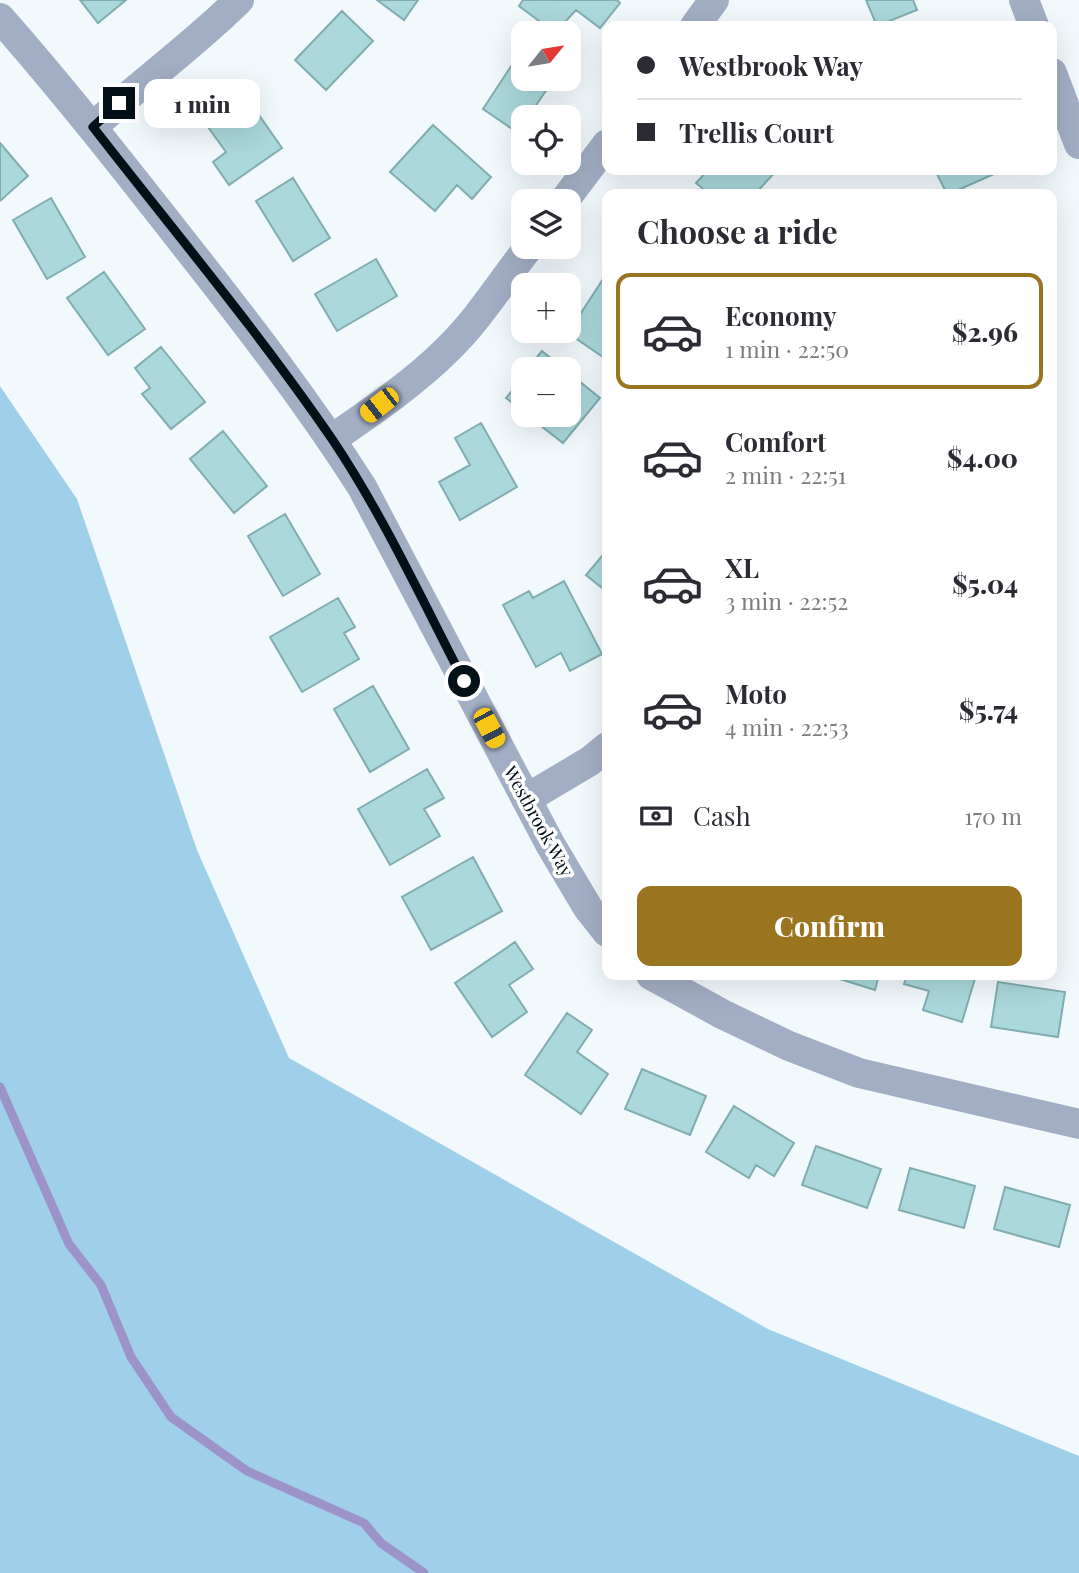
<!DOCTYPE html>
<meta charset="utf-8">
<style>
body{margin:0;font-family:"Playfair Display",serif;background:#f2f2f3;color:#2b2b33;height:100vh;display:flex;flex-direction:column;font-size:26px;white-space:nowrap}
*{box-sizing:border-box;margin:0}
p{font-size:23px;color:#7c7c81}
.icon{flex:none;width:38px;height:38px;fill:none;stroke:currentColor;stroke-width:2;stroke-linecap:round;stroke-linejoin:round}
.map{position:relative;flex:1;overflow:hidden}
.panel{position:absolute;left:602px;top:189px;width:455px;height:791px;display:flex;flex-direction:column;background:#fff;border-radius:14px;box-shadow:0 7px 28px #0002}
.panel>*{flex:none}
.guide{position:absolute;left:602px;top:21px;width:455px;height:154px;border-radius:14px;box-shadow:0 7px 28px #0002;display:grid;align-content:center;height:154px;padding:0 35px;background:#fff}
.needle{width:46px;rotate:60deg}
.fabs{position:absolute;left:511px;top:21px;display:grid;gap:14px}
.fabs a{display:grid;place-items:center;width:70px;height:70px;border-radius:14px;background:#fff;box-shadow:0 7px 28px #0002;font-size:35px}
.end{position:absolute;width:32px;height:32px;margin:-16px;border:9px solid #041017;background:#fff;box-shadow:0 0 0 4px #fff}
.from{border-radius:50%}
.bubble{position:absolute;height:49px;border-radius:14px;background:#fff;box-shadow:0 7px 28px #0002;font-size:23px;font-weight:800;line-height:49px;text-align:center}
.car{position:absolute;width:21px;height:42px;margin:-21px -10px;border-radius:9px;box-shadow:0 0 5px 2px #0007;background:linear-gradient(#f5c518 24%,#345 0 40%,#f5c518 0 76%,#345 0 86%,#f5c518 0)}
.guide b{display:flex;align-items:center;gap:24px;height:66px;font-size:26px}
.guide b+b{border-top:2px solid #e1e1e2}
.guide i{width:18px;height:18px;background:#2b2b33}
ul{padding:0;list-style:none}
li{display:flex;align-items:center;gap:21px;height:116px;margin:0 14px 10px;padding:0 21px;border:4px solid transparent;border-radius:14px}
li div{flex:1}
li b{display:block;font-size:26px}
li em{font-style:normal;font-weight:800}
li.on{border-color:#9a741f}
li>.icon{width:63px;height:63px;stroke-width:1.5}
h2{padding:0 35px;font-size:32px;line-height:84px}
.pay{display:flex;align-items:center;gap:18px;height:77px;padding:0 35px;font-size:26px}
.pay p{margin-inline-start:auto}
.button{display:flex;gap:14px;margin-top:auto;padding:14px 35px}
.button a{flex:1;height:80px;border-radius:14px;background:#9a741f;color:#fff;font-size:28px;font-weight:800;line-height:80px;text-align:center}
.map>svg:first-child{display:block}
.green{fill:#a0d0e9}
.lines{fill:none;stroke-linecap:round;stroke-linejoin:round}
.stream{stroke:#9c94c9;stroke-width:9}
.building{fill:#abd8dc;stroke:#81adb1;stroke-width:2}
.minor{stroke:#a2aec4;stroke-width:30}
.route{stroke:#041017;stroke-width:9}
.labels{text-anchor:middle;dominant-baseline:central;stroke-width:7;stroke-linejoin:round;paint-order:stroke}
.street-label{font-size:18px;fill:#041017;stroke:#fff}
</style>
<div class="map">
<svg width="1079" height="1573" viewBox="0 0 1079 1573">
<rect width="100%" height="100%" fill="#f2f9fd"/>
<!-- green -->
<path class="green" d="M0,386L77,499L197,850L289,1058L768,1329L1079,1456V1573H0Z"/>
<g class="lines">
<!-- stream -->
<path class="stream" d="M0,1087L69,1244L101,1285L131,1357L171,1417L247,1471L364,1523L381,1543L424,1573"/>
</g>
<!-- building -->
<path class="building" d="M80,0H126L98,23Z
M377,0H418L404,20Z
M523,0H617L620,3L600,28L576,10L555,33L519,6Z
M866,0H913L917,10L877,26Z
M342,11L373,41L326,90L295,60Z
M521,51L523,79H554L528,117H523V125L518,133L483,109Z
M245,95L282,148L229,185L213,162L226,152L205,123Z
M433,125L491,177L472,199L457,185L435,211L390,172Z
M0,143L28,176L0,201Z
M708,170H777L755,194H709L696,183Z
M935,170H1003L949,194H947Z
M293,178L330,238L293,261L256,201Z
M51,198L85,257L47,279L13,220Z
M376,259L397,296L337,331L315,294Z
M104,272L145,329L108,355L67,298Z
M605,276L607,278V350L603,357L568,333Z
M161,347L205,402L171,429L142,394L150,388L135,368Z
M542,351L564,369H527Z
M569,373L600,398L563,443L527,415H569Z
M523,374V411L506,398L522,379L520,377Z
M481,423L517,487L460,520L439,482L470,465L455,438Z
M223,431L267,486L234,513L190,459Z
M285,514L320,574L283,596L248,536Z
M607,550V592L586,575Z
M564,581L602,654L570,671L561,653L536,667L503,605L529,591L533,598Z
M338,598L355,627L344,633L359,659L302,692L270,637Z
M373,686L409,749L370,772L334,709Z
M427,769L444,798L424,809L440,836L390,865L358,809Z
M473,857L502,911L431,950L402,897Z
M515,942L533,969L509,985L527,1012L492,1037L455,983Z
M827,975H879L875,990Z
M907,975H976L962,1022L923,1010L929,991L904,984Z
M998,982L1065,992L1058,1037L991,1027Z
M567,1013L592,1030L577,1052L608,1074L581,1114L525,1075Z
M642,1069L706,1096L690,1135L625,1109Z
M734,1106L794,1143L774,1176L756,1165L749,1178L706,1152Z
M816,1146L881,1169L867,1208L802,1185Z
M910,1168L975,1186L964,1228L899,1210Z
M1005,1187L1070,1205L1059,1247L994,1229Z"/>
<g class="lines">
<!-- minor -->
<path class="minor" d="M1024,0L1034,26
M0,18C66,93 127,171 189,250C249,326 309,404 362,487L550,844L588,908L607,932
M695,26L714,0
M1052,73L1079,144
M93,127C140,83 193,46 239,0
M564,201L607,144
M332,439C371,412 414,383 448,349C479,319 502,281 529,247
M526,799L590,761L607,747
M651,975L722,1014L789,1046L859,1073L1079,1124"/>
</g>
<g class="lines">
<!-- route -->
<path class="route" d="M119,103L93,127C173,230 258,331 332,439C383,515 422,600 464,681"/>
</g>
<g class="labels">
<!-- street labels -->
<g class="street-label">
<text transform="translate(539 821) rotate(61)">Westbrook Way</text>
</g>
</g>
</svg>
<div class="fabs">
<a><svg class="needle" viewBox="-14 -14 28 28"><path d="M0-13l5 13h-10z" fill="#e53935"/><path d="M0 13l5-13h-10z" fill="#7c7c81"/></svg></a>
<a><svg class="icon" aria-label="locate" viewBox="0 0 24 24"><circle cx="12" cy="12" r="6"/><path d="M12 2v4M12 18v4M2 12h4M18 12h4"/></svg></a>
<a><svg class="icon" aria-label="layers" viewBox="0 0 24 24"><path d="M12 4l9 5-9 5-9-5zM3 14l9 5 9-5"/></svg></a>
<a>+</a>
<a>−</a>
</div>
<i class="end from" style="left:464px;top:681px"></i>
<i class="end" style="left:119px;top:103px"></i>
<div class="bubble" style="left:144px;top:79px;width:116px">1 min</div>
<i class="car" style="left:379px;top:405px;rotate:232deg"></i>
<i class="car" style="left:489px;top:728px;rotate:152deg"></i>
<div class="guide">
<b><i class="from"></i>Westbrook Way</b>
<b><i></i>Trellis Court</b>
</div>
<section class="panel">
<h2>Choose a ride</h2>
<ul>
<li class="on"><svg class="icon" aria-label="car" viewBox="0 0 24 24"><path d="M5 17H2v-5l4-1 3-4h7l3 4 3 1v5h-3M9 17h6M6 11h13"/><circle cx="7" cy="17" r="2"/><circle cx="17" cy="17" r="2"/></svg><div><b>Economy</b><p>1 min · 22:50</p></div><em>$2.96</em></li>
<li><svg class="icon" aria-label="car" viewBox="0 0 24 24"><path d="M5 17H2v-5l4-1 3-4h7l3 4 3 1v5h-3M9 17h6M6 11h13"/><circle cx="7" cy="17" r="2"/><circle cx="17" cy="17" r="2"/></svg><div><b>Comfort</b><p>2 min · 22:51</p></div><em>$4.00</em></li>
<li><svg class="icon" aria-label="car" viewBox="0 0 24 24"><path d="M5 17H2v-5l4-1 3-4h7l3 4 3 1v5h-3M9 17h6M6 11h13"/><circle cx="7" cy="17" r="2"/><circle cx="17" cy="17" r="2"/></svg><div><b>XL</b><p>3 min · 22:52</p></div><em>$5.04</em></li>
<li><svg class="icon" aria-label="car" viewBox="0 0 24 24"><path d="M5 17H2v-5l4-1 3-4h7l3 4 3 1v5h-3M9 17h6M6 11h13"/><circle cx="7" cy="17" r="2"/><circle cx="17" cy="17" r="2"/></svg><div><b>Moto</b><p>4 min · 22:53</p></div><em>$5.74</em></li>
</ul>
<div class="pay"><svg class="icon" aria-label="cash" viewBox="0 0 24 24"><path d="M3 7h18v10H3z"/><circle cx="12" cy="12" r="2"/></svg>Cash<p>170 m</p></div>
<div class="button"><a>Confirm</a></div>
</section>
</div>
